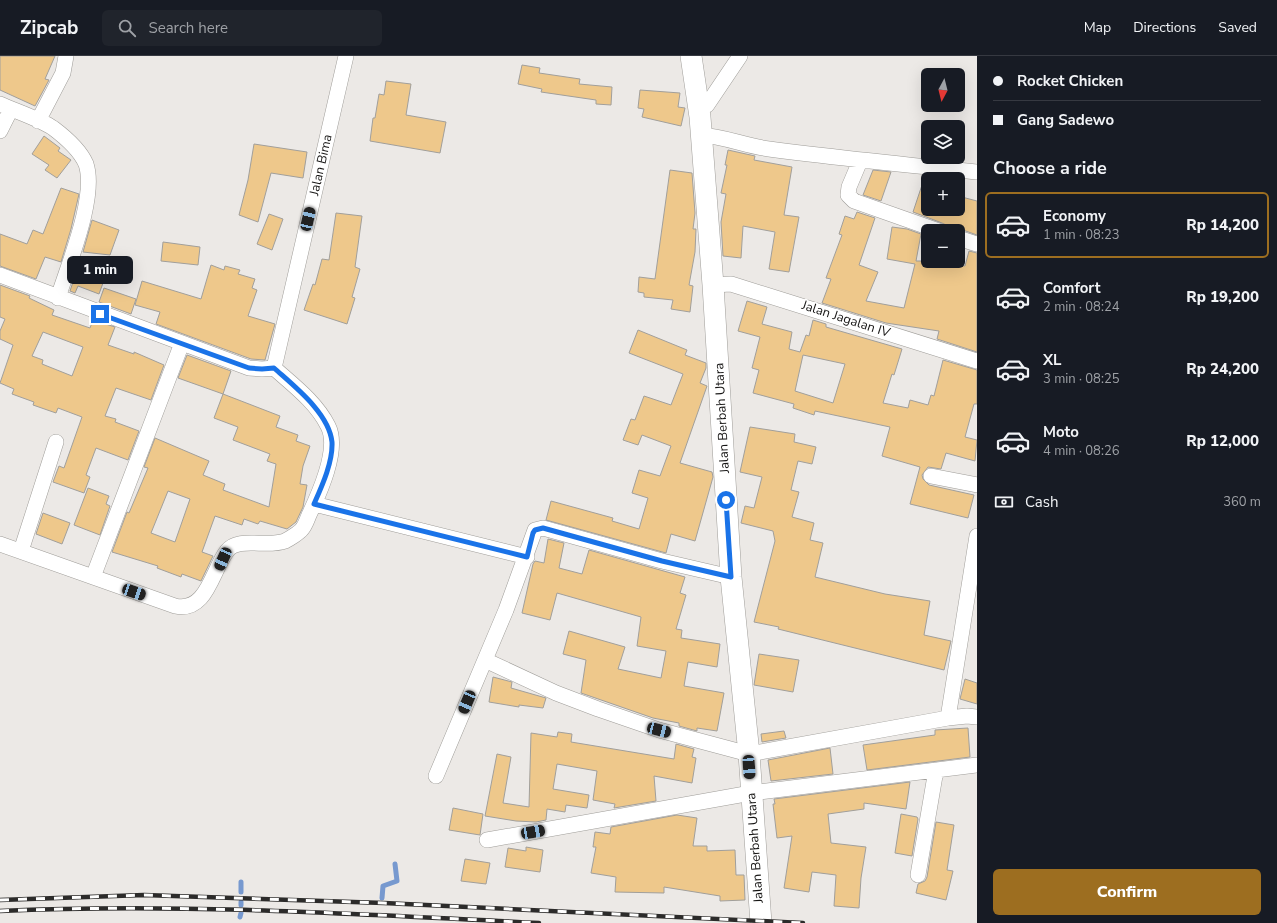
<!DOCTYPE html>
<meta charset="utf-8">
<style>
body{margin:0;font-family:"Nunito Sans",sans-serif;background:#20242c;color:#f1f3f6;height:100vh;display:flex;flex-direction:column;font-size:15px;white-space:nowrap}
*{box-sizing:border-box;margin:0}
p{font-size:13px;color:#9ea1a6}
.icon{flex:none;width:22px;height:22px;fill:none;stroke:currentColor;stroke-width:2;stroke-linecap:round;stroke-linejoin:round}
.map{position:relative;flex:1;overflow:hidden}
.sheet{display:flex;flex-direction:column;background:#171b24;width:300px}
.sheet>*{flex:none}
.top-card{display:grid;align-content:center;height:88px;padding:0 16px;background:#171b24}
.needle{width:26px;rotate:187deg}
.fabs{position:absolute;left:921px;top:12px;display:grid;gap:8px}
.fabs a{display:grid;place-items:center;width:44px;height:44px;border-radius:6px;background:#171b24;box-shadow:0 4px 16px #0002;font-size:20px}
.end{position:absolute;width:18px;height:18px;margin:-9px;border:5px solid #1a73e8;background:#fff;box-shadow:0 0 0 2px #fff}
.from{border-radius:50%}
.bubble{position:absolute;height:28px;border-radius:6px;background:#171b24;box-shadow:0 4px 16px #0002;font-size:13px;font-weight:800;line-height:28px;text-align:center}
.car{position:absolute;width:12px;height:24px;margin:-12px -6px;border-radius:5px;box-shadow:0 0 3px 1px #0007;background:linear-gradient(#222 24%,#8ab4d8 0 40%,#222 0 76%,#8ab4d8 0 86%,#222 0)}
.top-card b{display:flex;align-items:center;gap:14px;height:38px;font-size:15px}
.top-card b+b{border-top:1px solid #363941}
.top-card i{width:10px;height:10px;background:#f1f3f6}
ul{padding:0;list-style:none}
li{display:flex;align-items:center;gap:12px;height:66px;margin:0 8px 6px;padding:0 8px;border:2px solid transparent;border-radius:6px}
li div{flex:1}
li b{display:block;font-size:15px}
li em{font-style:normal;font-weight:800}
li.current{border-color:#9d6e20}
li>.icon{width:36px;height:36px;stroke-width:1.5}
h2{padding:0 16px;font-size:18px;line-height:48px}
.pay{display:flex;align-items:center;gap:10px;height:44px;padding:0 16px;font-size:15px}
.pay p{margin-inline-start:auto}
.action{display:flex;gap:8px;margin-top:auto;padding:8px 16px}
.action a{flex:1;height:46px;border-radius:6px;background:#9d6e20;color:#fff;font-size:16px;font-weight:800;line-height:46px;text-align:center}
header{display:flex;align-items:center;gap:24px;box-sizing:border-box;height:56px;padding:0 20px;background:#171b24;border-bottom:1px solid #363941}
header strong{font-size:19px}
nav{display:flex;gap:22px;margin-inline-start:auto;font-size:14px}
.search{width:280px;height:36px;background:#20242c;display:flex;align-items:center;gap:10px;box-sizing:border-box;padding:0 14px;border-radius:6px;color:#9ea1a6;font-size:15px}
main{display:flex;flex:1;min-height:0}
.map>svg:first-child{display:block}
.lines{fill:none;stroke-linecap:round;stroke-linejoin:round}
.stream{stroke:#7799cf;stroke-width:5}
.building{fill:#eec88b;stroke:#a19f9b;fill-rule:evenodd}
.street-casing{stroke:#9f9d99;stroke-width:16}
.secondary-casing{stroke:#9f9d99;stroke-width:22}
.street{stroke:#fff;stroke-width:15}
.secondary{stroke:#fff;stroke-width:21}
.rail-casing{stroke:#2c2b2a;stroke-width:4.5}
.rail{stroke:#fff;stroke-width:3;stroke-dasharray:9;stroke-linecap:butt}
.route{stroke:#1a73e8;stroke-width:5}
.labels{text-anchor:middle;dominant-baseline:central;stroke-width:3;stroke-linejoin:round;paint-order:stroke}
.street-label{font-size:13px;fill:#161514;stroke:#fff}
</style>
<header>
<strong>Zipcab</strong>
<div class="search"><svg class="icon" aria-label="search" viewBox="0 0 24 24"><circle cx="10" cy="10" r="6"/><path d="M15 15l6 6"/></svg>Search here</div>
<nav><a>Map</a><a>Directions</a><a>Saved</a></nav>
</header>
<main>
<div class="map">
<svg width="977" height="867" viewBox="0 0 977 867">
<rect width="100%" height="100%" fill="#ece9e6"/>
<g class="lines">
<!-- stream -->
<path class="stream" d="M241,836V826
M382,842L383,830L397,825L395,808
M241,849V846
M240,861L241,857"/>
</g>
<!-- building -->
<path class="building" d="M0,0H55L45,23L49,24L35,50L0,34Z
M522,9L540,12L539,17L580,23L579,28L612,31L611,49L596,48V44L541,36L542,33L518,28Z
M386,25L411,28L406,59L446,66L440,97L370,85L373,62H375L379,38L384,39Z
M640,34L680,37L678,51L685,52L681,70L642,61L644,53L638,52Z
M44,80L60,92L58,95L71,104L57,122L45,114L49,109L32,98Z
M254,88L307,96L303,122L271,117L258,166L239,159L248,124Z
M728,94L755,100L754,104L792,111L784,159L799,161L789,216L769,213L775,176L743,170L741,202L723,200L721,166L726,138L721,137L727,109H725Z
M670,114L692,117L695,157L693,173H696L695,196L689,229L693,230L690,256L671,253L673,244L644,241V237L638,236L639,221L655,223Z
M873,114L891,116L881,145L863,139Z
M925,120H928V153H958V140L977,145V179L960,173L948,175L946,169L942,167L913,156Z
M61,132L79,138L71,173L61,206L45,201L36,223L0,210V178L27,188L33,174L43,178Z
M857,156L875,162L859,209L878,216L866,245L904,252L915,208L887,203L892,171L907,173L921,178L916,205H947L965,210L969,195L977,197V296L937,283L939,275L886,267L822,247L831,223L826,222L842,179L839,178L845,160L854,163Z
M336,157L362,160L355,211L360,213L352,241L355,242L347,268L304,254L313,228L315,229L322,203L329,204Z
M269,158L283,163L272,194L257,188Z
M92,164L119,174L110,199L83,196Z
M163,186L200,191L198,209L161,205Z
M79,208L107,216L99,238L78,230L75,237L70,235Z
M211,209L224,214L225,210L240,214L238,218L255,223L252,232L257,234L248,260L275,268L265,304L251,303L156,268L160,256L135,249L142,225L201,243Z
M0,229L30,240L29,242L54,254L52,259L90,272L93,264L115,271L108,289L134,298V296L164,309L151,344L116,332L105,360L116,363L115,366L139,375L128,404L96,392L86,419L90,421L84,437L53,426L59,410L64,412L82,361L58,352L56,357L33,349L34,346L12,338L14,333L0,327L13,289L0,283V275L5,263L0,261ZM43,276L83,291L72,320L42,308L43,304L32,300Z
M104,232L136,243L131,258L99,246Z
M747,245L767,251L762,268L792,276L789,293L800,296L806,279L809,280L813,264L826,268V271L902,293L894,319L892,318L883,347L908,352L910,344L928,349L931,339L934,340L943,304L977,314V348H974L965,381L977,384L975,405L946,397L941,413L928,411L922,419L923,423L929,429L974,439L968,462L910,448L920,411L882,400L890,371L815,355L814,359L793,352L794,348L753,337L759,314L752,312L760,281L738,275ZM803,299L845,308L833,347L795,335Z
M638,274L687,294L685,299L706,307V312L700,327L707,330L680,407L712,416L713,421L695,485L671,478L666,497L546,464L551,445L613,462L612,465L639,473L648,442L632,437L639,414L660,420L671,390L642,379L638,389L623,384L631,363L635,364L644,340L671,349L683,318L629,297Z
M187,299L231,315L223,338L178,322Z
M223,338L280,360L276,371L298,379L296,385L310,390L303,410L300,428L307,429L303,451L296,466L287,473L260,465L258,468L244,463L242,469L215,460L202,496L213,500L201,525L182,518L181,521L157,512L158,510L112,496L127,456L129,457L148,412L144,411L155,382L209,405L203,419L225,428L223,434L269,451L276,408L267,405L270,398L233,384L238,371L214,362ZM168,435L190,443L175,486L151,477Z
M750,371L795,378L794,386L816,391L812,408L798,405L791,434L799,436L792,461L814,467L810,484L823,487L815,521L885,538L930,545L924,579L951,585L944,614L778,573L779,571L754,566L775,485L773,475L741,467L745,450L754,452L762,421L740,416Z
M88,432L109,440L106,448L110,450L100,479L74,469Z
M43,457L70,467L62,488L36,478Z
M548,483L564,487L559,512L582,518L589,494L685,521L680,537L686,539L676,573L682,574L681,582L720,588L717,611L688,606L684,630L724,637L717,675L697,672V675L679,670V667L653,662L581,637L586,604L563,598L569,575L625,591L618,613L661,622L666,595L637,590L641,561L557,537L550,564L522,557L533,508L535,505L544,507Z
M759,598L799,604L793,636L754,629Z
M493,621L512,626L511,632L546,642L543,652L519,649V651L489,646Z
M965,623L977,627V648L960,643Z
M968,672L970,701L867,714L863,689L935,679V674Z
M784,675L786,682L762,686L761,678Z
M558,676L572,678L571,686L674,703L676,688L694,693L692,701L696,702L692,727L654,720L656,745L614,752L615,748L593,744L597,715L557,708L553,733L589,739L587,752L566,749L565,756L547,753L546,764L536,766L516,765L485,760L497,698L511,701L503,747L529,751L531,677L557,681Z
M830,692L833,718L771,725L768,704Z
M910,726L906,753L864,747V753L828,758L831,787L866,791L861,822L859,852L834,850L836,819L812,816L809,836L784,832L792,780L777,782L773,748H775L774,743Z
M453,752L483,758L480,779L449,774Z
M901,758L917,761L918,763L912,800L895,797Z
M677,759L697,762L693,790H707V795L735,794L736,819H744L745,844L720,845V840L664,831V837L615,836L616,821L591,817L596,791H593L595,776L610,778L611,771Z
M936,766L954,769L947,814L953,815L946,844L916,837L918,828L925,825L927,821Z
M526,791L543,794L540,816L505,811L508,792L526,795Z
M465,803L490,807L486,828L461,825Z"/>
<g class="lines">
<!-- street casing -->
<g class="street-casing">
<path id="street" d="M0,48C15,55 40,63 53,72C65,81 80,94 86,108C97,141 68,209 58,242
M699,53L707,49L740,0
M38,65L63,17L66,0
M0,75L11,53
M700,79C724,80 745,90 769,93C838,102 907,109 977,116
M860,105L849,131L848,139L854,145L939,175
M958,182L977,188
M0,219L249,312L262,313L274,312
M713,229L731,228L977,305
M274,312L346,0
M931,420L977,429
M314,448L527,501
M0,488L175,550C207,557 212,514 227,495C238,480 267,492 285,485C289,483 299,477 302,473C305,470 307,464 309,459C319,438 340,393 328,370C316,346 293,329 274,312
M21,495L56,386
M93,521L182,287
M485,604L556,637L598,653L659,674L749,698L948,662L967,660L977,661
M948,662L977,480
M436,720L506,554L535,474L543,472L662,505L731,521
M487,784L751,737L977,709
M918,819L936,714"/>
</g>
<!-- secondary casing -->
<g class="secondary-casing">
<path id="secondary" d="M691,0L700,61L713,229L731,521L749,698L761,867"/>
</g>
<!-- street -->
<use href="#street" class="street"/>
<!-- secondary -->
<use href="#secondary" class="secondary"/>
<!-- rail casing -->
<g class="rail-casing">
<path id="rail" d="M0,844L144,839L384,847L803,867
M0,855C180,847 359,858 539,867"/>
</g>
<!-- rail -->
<use href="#rail" class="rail"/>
</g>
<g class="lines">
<!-- route -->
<path class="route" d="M100,258L249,312L262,313L274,312C294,330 329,357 332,386C333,406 322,430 314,448L322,450L527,501L533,477L535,474L543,472L662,505L731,521L726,444"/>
</g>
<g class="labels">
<!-- street labels -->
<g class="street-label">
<text transform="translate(321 109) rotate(-77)">Jalan Bima</text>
<text transform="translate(846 263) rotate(18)">Jalan Jagalan IV</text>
<text transform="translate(722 362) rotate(-93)">Jalan Berbah Utara</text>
<text transform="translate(755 792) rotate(-94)">Jalan Berbah Utara</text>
</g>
</g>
</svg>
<div class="fabs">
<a><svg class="needle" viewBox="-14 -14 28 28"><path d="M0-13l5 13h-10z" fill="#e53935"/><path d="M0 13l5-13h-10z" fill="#9ea1a6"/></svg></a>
<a><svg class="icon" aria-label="layers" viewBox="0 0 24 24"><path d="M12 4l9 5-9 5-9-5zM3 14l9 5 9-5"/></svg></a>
<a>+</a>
<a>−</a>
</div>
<i class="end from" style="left:726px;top:444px"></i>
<i class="end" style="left:100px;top:258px"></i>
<div class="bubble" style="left:67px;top:200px;width:66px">1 min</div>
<i class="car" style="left:308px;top:163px;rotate:13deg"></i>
<i class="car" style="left:223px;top:503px;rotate:204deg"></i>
<i class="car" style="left:134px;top:536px;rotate:109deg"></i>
<i class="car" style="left:467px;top:646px;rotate:203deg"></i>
<i class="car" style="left:659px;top:674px;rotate:105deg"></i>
<i class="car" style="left:749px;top:711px;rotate:176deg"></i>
<i class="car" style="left:533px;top:776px;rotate:80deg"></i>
</div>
<section class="sheet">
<div class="top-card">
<b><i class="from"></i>Rocket Chicken</b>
<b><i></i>Gang Sadewo</b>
</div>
<h2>Choose a ride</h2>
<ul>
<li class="current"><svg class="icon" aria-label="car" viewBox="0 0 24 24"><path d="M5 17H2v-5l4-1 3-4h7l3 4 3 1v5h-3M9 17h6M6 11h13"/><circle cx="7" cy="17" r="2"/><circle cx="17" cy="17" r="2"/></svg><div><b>Economy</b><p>1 min · 08:23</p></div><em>Rp 14,200</em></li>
<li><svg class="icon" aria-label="car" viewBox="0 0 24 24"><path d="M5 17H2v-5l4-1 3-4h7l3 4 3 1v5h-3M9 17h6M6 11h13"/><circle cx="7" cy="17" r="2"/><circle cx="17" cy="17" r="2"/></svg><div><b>Comfort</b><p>2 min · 08:24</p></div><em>Rp 19,200</em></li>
<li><svg class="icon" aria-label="car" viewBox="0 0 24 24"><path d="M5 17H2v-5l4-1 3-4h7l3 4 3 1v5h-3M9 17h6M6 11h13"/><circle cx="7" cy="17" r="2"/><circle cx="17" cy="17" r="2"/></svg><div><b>XL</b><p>3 min · 08:25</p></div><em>Rp 24,200</em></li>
<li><svg class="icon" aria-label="car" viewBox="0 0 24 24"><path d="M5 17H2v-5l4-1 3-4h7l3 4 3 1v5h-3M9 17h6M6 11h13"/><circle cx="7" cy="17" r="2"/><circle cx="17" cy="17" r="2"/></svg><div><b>Moto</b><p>4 min · 08:26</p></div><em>Rp 12,000</em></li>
</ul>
<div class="pay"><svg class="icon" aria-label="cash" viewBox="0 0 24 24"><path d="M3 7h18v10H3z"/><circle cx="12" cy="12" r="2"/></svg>Cash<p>360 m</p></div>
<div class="action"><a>Confirm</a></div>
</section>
</main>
